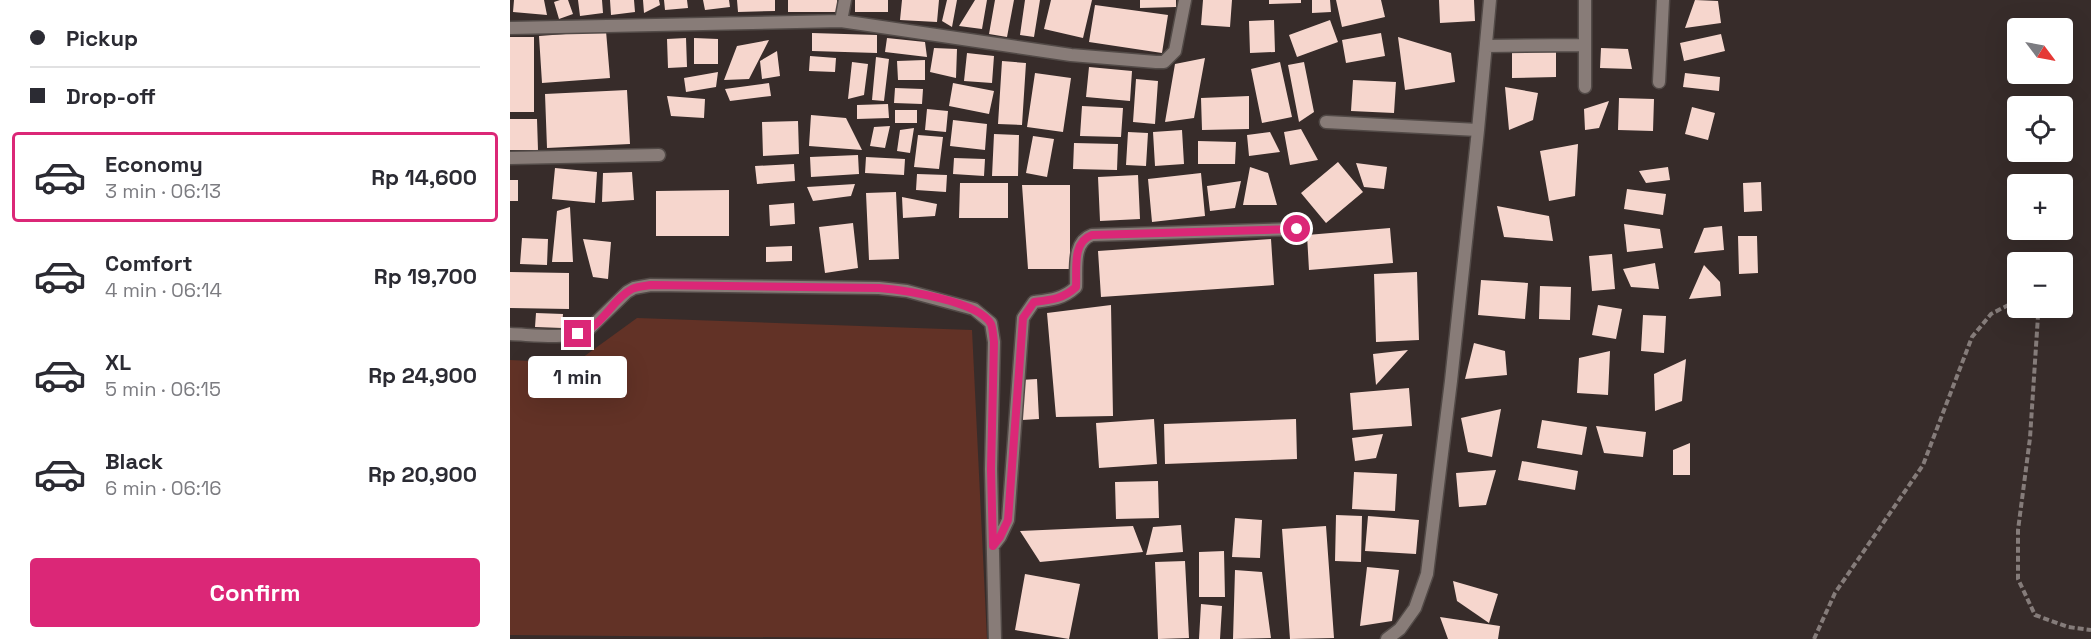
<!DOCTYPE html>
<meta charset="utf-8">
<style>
body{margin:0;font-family:"Space Grotesk",sans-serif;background:#f2f2f3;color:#2b2b33;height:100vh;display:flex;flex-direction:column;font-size:22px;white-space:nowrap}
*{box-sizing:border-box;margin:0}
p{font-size:20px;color:#7c7c81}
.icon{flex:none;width:33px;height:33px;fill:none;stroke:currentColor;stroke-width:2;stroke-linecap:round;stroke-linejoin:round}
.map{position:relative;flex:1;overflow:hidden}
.drawer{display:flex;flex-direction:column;background:#fff;width:510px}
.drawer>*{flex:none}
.banner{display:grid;align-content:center;height:132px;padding:0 30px;background:#fff}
.needle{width:39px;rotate:122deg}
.tools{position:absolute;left:1497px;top:18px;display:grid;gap:12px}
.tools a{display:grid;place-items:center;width:66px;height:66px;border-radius:6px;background:#fff;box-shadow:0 6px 24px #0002;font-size:30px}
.end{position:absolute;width:27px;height:27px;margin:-14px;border:8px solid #db2777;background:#fff;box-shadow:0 0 0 3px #fff}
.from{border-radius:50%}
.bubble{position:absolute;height:42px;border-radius:6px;background:#fff;box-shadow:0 6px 24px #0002;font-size:20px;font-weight:700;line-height:42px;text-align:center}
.banner b{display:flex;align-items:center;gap:21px;height:57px;font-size:22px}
.banner b+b{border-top:2px solid #e1e1e2}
.banner i{width:15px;height:15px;background:#2b2b33}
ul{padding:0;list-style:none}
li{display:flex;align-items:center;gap:18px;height:90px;margin:0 12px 9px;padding:0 18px;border:3px solid transparent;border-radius:6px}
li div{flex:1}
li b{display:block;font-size:22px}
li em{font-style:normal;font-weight:700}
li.selected{border-color:#db2777}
li>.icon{width:54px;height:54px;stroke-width:1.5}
.cta{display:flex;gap:12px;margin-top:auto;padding:12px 30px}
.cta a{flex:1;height:69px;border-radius:6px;background:#db2777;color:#fff;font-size:24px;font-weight:700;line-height:69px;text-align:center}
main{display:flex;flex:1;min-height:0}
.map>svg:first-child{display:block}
.green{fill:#623226}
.building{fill:#f6d6cd}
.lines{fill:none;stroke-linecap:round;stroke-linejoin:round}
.street-casing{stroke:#524a47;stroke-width:15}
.path{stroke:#857c7a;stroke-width:4;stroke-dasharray:6 3;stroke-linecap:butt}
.street{stroke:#887c78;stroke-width:12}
.route{stroke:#db2777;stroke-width:8}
</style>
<main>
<section class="drawer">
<div class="banner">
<b><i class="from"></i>Pickup</b>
<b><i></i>Drop-off</b>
</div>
<ul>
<li class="selected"><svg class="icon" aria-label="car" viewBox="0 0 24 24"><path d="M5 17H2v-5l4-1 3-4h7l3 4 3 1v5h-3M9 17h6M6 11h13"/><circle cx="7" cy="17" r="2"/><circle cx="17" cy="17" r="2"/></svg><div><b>Economy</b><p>3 min · 06:13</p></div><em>Rp 14,600</em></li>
<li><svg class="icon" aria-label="car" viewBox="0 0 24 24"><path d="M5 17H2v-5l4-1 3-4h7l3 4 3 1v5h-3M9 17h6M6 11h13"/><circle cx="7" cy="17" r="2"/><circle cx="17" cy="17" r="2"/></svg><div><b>Comfort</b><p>4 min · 06:14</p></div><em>Rp 19,700</em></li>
<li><svg class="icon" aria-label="car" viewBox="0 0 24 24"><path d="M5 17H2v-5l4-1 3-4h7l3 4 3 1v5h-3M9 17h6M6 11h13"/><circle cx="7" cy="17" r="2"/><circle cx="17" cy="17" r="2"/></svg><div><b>XL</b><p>5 min · 06:15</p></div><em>Rp 24,900</em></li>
<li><svg class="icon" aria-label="car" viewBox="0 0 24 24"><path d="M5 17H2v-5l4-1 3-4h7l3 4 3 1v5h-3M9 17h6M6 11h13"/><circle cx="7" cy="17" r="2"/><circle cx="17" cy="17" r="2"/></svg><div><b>Black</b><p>6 min · 06:16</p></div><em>Rp 20,900</em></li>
</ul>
<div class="cta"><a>Confirm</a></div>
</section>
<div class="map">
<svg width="1581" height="639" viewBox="0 0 1581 639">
<rect width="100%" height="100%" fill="#372c2a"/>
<!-- green -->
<path class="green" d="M127,318L462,330L477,639L0,635V360L65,363Z"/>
<!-- building -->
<path class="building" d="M4,0H34L37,15L3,12Z
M50,0H58L63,14L49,19L44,2Z
M68,0H92L93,13L70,16Z
M100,0H124L125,12L101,15Z
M133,0H149L150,5L134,13Z
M154,0H177L178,8L155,10Z
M193,0H219L220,7L195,10Z
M227,0H265V11L228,12Z
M278,0H327V12H278Z
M345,0H378V12H345Z
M392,0H429L427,22L390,20Z
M437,0H447L442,27L432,21Z
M465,0H477L472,29L449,26Z
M485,0H504L497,37L479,34Z
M515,0H530L524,37L510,35Z
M541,0H582L573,38L534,29Z
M630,0H666V7L630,8Z
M693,0H722L720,27L691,25Z
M759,0H791V3L759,4Z
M802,0H820L821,12L802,13Z
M826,0H871L875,17L832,27Z
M929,0H964L965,21L930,23Z
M1185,0L1208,1L1211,23L1175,28Z
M585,5L658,15L652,53L579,42Z
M764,20L765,52L740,53L739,21Z
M820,20L828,42L787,57L779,35Z
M96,31L100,78L32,83L29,36Z
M302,33L367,35V53L302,51Z
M871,33L875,56L836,63L832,40Z
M1211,34L1215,51L1174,61L1170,43Z
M0,37H24V112H0Z
M888,37L941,53L945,82L895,90Z
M176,38L177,67L158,68L157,39Z
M184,38L208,39V64H184Z
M377,38L415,42L417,57L375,52Z
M259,40L239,79L214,80L227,46Z
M424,48L447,49L446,78L420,72Z
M1091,48L1118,49L1122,69L1090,68Z
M267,51L270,76L252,79L250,61Z
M1002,52H1046V77L1002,78Z
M457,53L484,56L482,83L454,81Z
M300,56L326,58L325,72L299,71Z
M366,57L379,59L374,101L362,100Z
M695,58L684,118L655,122L665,64Z
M415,60V80H388L387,61Z
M492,61L516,63L512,125L488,124Z
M342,62L358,64L354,95L338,99Z
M770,62L782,117L752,123L741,69Z
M794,62L804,112L789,122L778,65Z
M579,67L622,71L620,101L576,97Z
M208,72L206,87L176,92L174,78Z
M525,73L561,78L553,132L517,127Z
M1175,73L1210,77L1209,91L1173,87Z
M626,79L648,81L645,124L623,122Z
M843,80L886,82L884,113L841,111Z
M259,83L261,96L220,101L215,89Z
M443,83L484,91L479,114L439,106Z
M995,87L1028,93L1023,120L999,130Z
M385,88L413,89L412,104L384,103Z
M117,90L120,144L37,148L35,94Z
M157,96L195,99L194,118L161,116Z
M739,96V129L692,130L691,98Z
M1109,98L1144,99L1143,131L1108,130Z
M1099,101L1089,128L1075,130L1074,109Z
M378,104L379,118L347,119V105Z
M572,106L613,108L611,137L570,136Z
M1182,107L1205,113L1198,140L1175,134Z
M417,109L438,111L436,132L415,130Z
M385,110H407V123H385Z
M301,115L336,118L352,150L299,146Z
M0,119H27L28,150H0Z
M443,120L477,124L475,150L440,146Z
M288,121L289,154L253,156L252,122Z
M380,126L375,148L360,146L364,127Z
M404,128L400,153L387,151L390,130Z
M791,129L808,160L780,165L774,132Z
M672,130L674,164L645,166L643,132Z
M618,132L638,133L636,166L616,165Z
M760,132L770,152L739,156L737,135Z
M484,134L509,135L508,176H482Z
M408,135L433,137L429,169L404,167Z
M523,136L544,139L537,177L516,173Z
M688,141L726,142L725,164H688Z
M564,143L608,144L607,170L563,169Z
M1068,144L1065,196L1039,201L1030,151Z
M348,155L349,174L301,177L300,157Z
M356,157L395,159L394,175L355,173Z
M444,158L475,159L474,176L443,174Z
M828,162L853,192L816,223L791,193Z
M846,163L877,167L874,189L854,187Z
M284,164L285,181L247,184L245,166Z
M740,167L758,173L767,205H733Z
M1158,167L1160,180L1136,183L1129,171Z
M45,168L87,172L85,203L42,199Z
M122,172L124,200L92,202L93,173Z
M691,173L695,216L642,222L638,179Z
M407,174L437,175L436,192L406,190Z
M628,175L630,219L590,221L588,177Z
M0,180H8V201H0Z
M731,181L725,208L700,211L697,186Z
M1251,182L1252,211L1234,212L1233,183Z
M450,183H498V218H449Z
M345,184L341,196L303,201L297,187Z
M512,185H560V269H518Z
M1117,189L1156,194L1153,215L1114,209Z
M219,190V236H146V191Z
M386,192L389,259L359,260L356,193Z
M392,197L427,204L425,216L393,218Z
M284,203L285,224L260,226L259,205Z
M987,206L1039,216L1043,241L994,237Z
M60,207L63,262H42L47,211Z
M343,223L348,268L315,273L309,227Z
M1114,224L1150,229L1153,248L1117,252Z
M1212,226L1214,250L1184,253L1194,228Z
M880,228L883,263L799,270L797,235Z
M1228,236H1247L1248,273L1229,274Z
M12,238L38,239L37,265L10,264Z
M73,239L101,242L98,279L83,277Z
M761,239L764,285L591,297L588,251Z
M282,246V261L256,262V247Z
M1102,254L1105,289L1082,291L1079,256Z
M1145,263L1149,289L1121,287L1113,269Z
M1194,265L1210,282L1211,296L1179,299Z
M0,272L59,273V309L0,308Z
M907,272L909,340L866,342L864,274Z
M971,280L1018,283L1015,319L968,315Z
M1030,286L1061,287L1060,320L1029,319Z
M601,305L603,416L546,417L537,313Z
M1088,305L1112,309L1106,339L1082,335Z
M26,313L53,314L52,328L25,327Z
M1133,315L1156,316L1154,353L1131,351Z
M964,343L995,351L997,375L955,379Z
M898,350L866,385L863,354Z
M1100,351L1098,395L1067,393L1069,358Z
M1176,359L1172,401L1145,411L1144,374Z
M527,379L529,419L512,420L510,380Z
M899,388L902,426L843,430L840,393Z
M991,409L982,457L958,452L951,418Z
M644,419L647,464L589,468L586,423Z
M786,419L787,459L655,464L654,424Z
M1032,420L1077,427L1072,455L1027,448Z
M1086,426L1136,432L1133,457L1094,453Z
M873,434L866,458L845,461L842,438Z
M1180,443V475H1163V450Z
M1012,461L1068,471L1065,490L1008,480Z
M986,470L976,505L949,507L946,473Z
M844,472L887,474L885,511L842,509Z
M648,481L649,518L606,519L605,482Z
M826,515L852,516L851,562L825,561Z
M858,516L909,520L906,554L855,551Z
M725,518L752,520L750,558L722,557Z
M671,525L673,552L636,555L643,527Z
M623,526L633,552L530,562L510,531Z
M816,526L824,638L780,639L772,529Z
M714,551L715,597H689V552Z
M675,561L679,638L648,639L645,562Z
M857,567L889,570L882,621L850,626Z
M725,570L752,572L761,638L723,639Z
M515,574L570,584L559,639L505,630Z
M943,581L988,594L979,623L947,601Z
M691,604L712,606L710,639H689Z
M930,617L990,626L988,639H938Z"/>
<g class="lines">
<!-- street casing -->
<g class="street-casing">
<path id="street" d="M331,21L335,0
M0,28L331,21L561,55L646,62H654L665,51L675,0
M976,46L1074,45
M1149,82L1153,0
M1075,87V0
M816,122L968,130
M0,158L149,155
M0,334C25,335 52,339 76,332L117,292L124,288L141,285L369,288L397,291L464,309L481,323L484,342L481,469L485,639
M483,546L490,537L498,520L513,318L524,302C541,300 553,299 566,287C567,269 562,242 582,235L787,229
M877,639L890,629L905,608L917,574L941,381L968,130L980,0"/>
</g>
<!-- path -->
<path class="path" d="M1520,308L1528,316L1520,438L1508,530V579L1525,615L1558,627L1581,630
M1304,639L1325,593L1413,465L1462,337L1481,314L1508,300"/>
<!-- street -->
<use href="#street" class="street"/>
</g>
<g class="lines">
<!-- route -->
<path class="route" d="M68,334C92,328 102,299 122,289C128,286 135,286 141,285L369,288C393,290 469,301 481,324C483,328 483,337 484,342L481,469L483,546L490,537L498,520L513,318L524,302C541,300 553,299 566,287C567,269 562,242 582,235L787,229"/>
</g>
</svg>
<div class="tools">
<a><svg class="needle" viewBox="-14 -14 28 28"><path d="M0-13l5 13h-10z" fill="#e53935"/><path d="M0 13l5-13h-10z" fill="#7c7c81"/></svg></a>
<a><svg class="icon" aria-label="locate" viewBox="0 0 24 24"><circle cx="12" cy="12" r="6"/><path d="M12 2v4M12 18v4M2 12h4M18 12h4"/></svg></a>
<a>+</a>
<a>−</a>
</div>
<i class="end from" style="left:787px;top:229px"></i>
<i class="end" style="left:68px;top:334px"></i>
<div class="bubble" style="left:18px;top:356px;width:99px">1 min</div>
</div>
</main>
